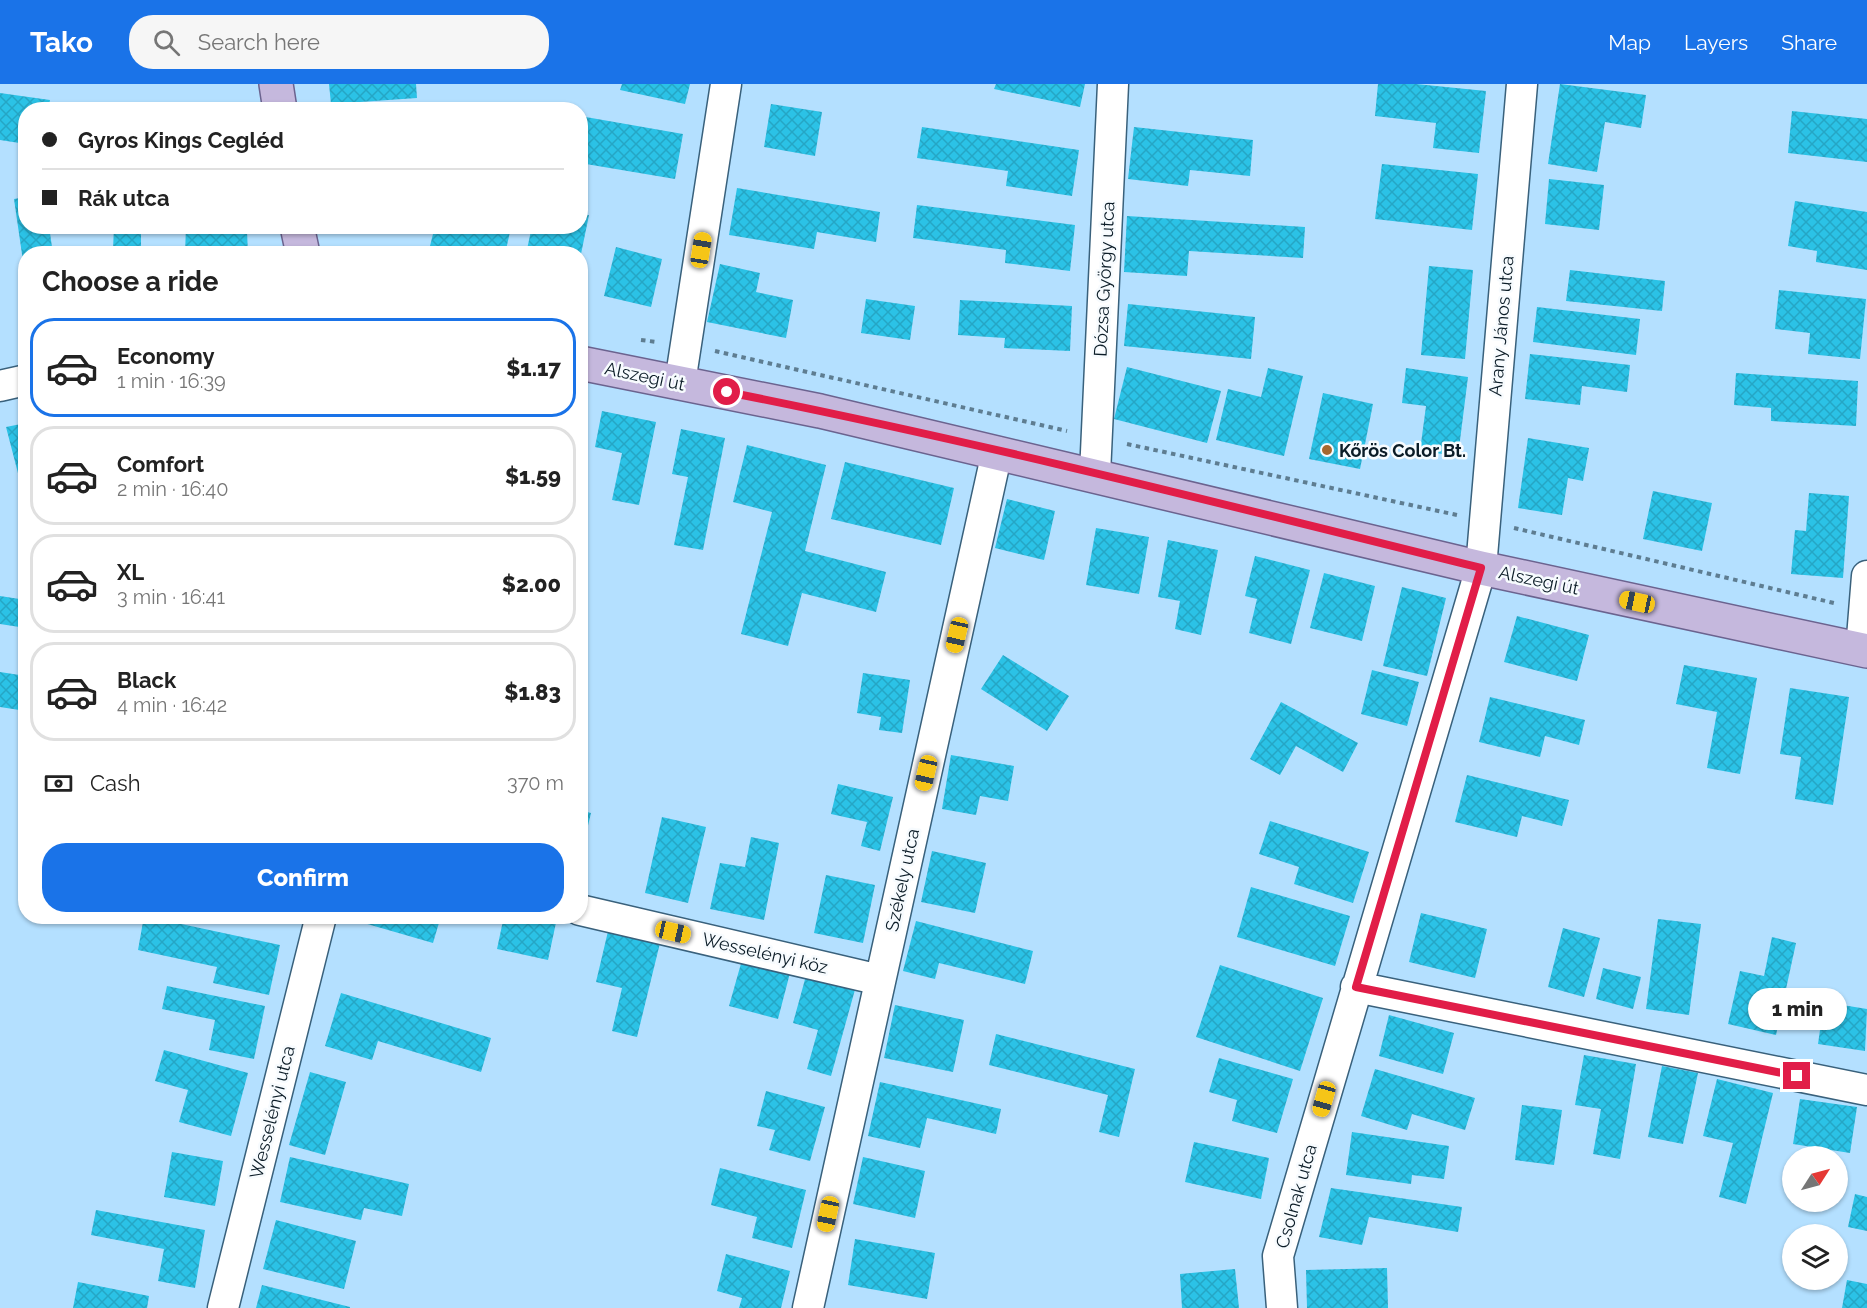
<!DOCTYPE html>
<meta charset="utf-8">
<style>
body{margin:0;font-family:Raleway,sans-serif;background:#f6f6f6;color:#222;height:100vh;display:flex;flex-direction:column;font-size:22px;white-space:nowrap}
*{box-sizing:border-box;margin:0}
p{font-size:20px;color:#767676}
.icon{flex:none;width:33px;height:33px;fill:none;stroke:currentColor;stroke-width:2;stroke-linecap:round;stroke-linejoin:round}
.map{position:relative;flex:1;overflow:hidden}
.sheet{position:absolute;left:18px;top:162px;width:570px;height:678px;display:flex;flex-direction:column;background:#fff;border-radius:24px;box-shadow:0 2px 4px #0004}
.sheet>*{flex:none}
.top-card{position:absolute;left:18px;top:18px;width:570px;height:132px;border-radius:24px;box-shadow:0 2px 4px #0004;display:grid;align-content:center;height:132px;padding:0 24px;background:#fff}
.needle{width:39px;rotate:54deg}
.fabs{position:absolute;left:1782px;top:1062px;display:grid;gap:12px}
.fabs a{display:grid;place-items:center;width:66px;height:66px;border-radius:50%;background:#fff;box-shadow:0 2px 4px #0004;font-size:30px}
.end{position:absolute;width:27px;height:27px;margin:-14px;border:8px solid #e11d48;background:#fff;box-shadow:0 0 0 3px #fff}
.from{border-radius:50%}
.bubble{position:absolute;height:42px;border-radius:21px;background:#fff;box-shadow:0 2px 4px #0004;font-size:20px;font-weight:800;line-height:42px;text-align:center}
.car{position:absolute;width:18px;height:36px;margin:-18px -9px;border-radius:8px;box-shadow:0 0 4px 2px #0007;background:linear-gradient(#f5c518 24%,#345 0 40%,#f5c518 0 76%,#345 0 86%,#f5c518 0)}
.top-card b{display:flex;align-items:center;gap:21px;height:57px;font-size:22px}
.top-card b+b{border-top:2px solid #e0e0e0}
.top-card i{width:15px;height:15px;background:#222}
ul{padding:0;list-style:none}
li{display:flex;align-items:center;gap:18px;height:99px;margin:0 12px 9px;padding:0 12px;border:3px solid #e0e0e0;border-radius:24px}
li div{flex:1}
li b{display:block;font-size:22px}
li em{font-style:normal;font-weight:800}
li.current{border-color:#1a73e8}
li>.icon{width:54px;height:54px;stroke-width:1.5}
h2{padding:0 24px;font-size:27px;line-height:72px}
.pay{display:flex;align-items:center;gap:15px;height:66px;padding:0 24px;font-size:22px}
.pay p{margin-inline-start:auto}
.primary-button{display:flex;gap:12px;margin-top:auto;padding:12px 24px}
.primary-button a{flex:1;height:69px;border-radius:24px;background:#1a73e8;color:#fff;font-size:24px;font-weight:800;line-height:69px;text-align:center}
header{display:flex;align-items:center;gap:36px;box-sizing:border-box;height:84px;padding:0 30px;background:#1a73e8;color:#fff}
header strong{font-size:28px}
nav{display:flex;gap:33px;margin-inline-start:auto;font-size:21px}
.search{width:420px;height:54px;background:#f6f6f6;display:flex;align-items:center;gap:15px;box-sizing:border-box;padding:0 21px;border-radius:24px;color:#767676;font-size:22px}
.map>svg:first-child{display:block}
.building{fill:url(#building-cross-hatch)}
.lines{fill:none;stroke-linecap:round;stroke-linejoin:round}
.minor-casing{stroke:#39617c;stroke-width:33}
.primary-casing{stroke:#6b638f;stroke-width:36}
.path{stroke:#5e7d91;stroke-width:4;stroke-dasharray:4.5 4.5;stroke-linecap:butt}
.minor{stroke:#fff;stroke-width:30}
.primary{stroke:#c5b8dd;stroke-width:33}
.route{stroke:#e11d48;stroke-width:8}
.poi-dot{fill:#a6672f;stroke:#f7fbfe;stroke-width:2}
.labels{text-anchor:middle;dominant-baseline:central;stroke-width:5;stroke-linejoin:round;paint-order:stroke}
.street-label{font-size:18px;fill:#0b1c27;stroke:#f7fbfe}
.poi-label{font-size:18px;font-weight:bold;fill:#0b1c27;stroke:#f7fbfe;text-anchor:start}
</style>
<header>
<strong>Tako</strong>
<div class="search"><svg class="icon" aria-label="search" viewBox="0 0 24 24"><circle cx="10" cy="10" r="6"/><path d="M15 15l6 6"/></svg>Search here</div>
<nav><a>Map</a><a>Layers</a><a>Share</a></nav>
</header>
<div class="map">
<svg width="1867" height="1224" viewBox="0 0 1867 1224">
<defs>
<pattern id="building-cross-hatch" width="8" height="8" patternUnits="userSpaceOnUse" patternTransform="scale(1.5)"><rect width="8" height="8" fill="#2bc2e6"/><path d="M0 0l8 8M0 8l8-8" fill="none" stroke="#25a6c5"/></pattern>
</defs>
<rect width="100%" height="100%" fill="#b4e0ff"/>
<!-- building -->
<path class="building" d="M329,0H416L417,14L331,20Z
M622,0H690L685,20L620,6Z
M996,0H1085L1080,23L994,5Z
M1378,0H1416L1486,7L1479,69L1433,64L1436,39L1375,32Z
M1560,0L1646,11L1641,44L1605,38L1597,88L1548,80Z
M0,9L50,16L48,26H26V60L0,56Z
M504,19L535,24V26H503Z
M771,20L822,28L815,72L764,63Z
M1792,27L1867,35V78L1788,69Z
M580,32L683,50L675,95L580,79Z
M922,43L1079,66L1072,112L1006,102L1008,87L917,74Z
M1134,43L1253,56L1250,92L1190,86L1188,102L1128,95Z
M1382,80L1478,90L1472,146L1375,135Z
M1549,95L1604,101L1599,146L1545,140Z
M737,104L880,128L876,158L817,148L814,165L729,151Z
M26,113V142H49L53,170H26L24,184L14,115Z
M1795,117L1867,128V186L1816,178L1817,167L1788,162Z
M917,121L1075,141L1070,187L1005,179L1006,166L913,154Z
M580,130L589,131L581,170H526L532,142H580Z
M1127,132L1305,143L1303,174L1189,167L1187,192L1124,188Z
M114,142H141V170H104V166H113Z
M186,142L247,147L248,170H185Z
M435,142H486L510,148L505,170H428Z
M616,163L662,175L651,223L604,212Z
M720,180L760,189L756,208L793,216L786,254L707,238Z
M1429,182L1473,186L1465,275L1421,271Z
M1570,186L1665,197L1662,227L1566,217Z
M1779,206L1866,215L1860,275L1808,270L1810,249L1775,245Z
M866,215L915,222L910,256L861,249Z
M960,216L1072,222L1070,267L1004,264L1005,254L958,251Z
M1128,220L1255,233L1251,275L1124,262Z
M1537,223L1640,235L1636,271L1533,258Z
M1530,270L1630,281L1627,308L1582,302L1580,321L1525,315Z
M1127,283L1221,307L1207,359L1114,335Z
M1268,284L1303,292L1284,372L1216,356L1228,305L1261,313Z
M1406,284L1468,293L1458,372L1420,367L1426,322L1402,319Z
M1736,289L1858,297L1856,342L1771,337V324L1734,321Z
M1323,309L1373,320L1360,385L1309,375Z
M602,327L656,338L639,421L612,416L622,369L595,363Z
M26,339V391L19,393L6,343Z
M681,345L725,354L703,466L674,461L688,393L672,390Z
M1528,354L1589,364L1583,397L1568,394L1562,431L1518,424Z
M747,361L826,381L805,467L886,488L876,528L802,509L788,562L741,550L772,428L733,418Z
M845,378L954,404L941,461L831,435Z
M1653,407L1712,419L1702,467L1643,455Z
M1809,409L1849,412L1843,494L1791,490L1795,446L1806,447Z
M1007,415L1055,427L1044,476L995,464Z
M1096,444L1149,453L1139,510L1086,501Z
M1168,456L1218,466L1201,551L1175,545L1180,517L1158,513Z
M1255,472L1310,486L1291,560L1249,549L1257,515L1245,512Z
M1324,489L1375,502L1362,557L1310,544Z
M1402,503L1446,514L1427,592L1383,582Z
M0,512L26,516V544L0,540Z
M1517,532L1589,551L1577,597L1504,578Z
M1003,571L1069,612L1047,647L981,605Z
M1684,581L1757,594L1740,690L1707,684L1717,628L1676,620Z
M1372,586L1419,598L1407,642L1361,630Z
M0,588L26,592V627L0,623Z
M863,589L910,596L902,649L879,646L881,633L857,629Z
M1790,604L1849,613L1833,721L1795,715L1801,673L1780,670Z
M1490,613L1585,636L1579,661L1545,652L1540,673L1479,658Z
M1281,618L1358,659L1343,688L1296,662L1280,691L1250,675Z
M951,671L1014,682L1008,717L980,712L976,731L942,725Z
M1467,691L1569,716L1562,742L1522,732L1517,753L1455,738Z
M838,700L893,713L880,767L861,762L867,738L831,730Z
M580,726L591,729L581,771H580Z
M662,733L706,743L688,819L645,809Z
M1270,737L1369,768L1353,819L1294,800L1299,783L1259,770Z
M751,753L779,759L764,836L710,825L720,779L745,783Z
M932,767L986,779L975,829L921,818Z
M826,791L875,801L863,859L814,849Z
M1251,803L1350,832L1335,882L1237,853Z
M1421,829L1487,845L1475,894L1409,878Z
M144,832L280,861L269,911L213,899L217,883L138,866Z
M359,832H441L433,859L357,837Z
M504,832L557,834L548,876L497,865Z
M1658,835L1701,840L1689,931L1646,925Z
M916,837L1033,867L1025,900L939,879L935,895L903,887Z
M609,843L661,855L637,953L612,947L622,904L596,898Z
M1563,844L1600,854L1584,913L1548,903Z
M1772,853L1796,859L1776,951L1728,940L1740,887L1764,892Z
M742,876L790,889L778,935L729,922Z
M1220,881L1323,914L1300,987L1196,953Z
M1603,884L1641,893L1633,925L1596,915Z
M807,888L856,902L831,992L807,985L818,946L793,939Z
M167,902L265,922L254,975L209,966L215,936L162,925Z
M341,909L491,954L481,988L378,957L372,976L325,962Z
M1824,918L1867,925L1865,967L1818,960Z
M895,921L964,936L953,988L884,974Z
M1389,931L1454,949L1443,990L1379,972Z
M996,950L1135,985L1119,1053L1099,1048L1108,1011L989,981Z
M164,966L248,989L231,1052L179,1038L188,1006L155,997Z
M1584,971L1636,980L1620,1075L1593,1070L1601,1025L1575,1021Z
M1219,974L1293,995L1277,1049L1232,1037L1237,1016L1209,1008Z
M1662,982L1698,989L1683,1060L1648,1053Z
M1375,985L1475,1014L1465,1046L1412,1030L1407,1046L1361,1032Z
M310,988L346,998L325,1071L289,1061Z
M1717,995L1773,1009L1746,1120L1719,1113L1733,1059L1703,1052Z
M880,998L1001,1025L996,1050L927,1034L920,1064L868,1052Z
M766,1007L825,1023L810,1077L769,1066L775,1046L757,1042Z
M1800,1015L1857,1023L1850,1069L1793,1060Z
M1522,1021L1562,1026L1554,1081L1515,1076Z
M1352,1048L1449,1062L1444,1095L1412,1091L1411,1100L1346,1091Z
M1194,1058L1269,1074L1261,1115L1185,1098Z
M172,1068L223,1077L215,1122L164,1113Z
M290,1073L409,1100L402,1132L364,1124L361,1136L280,1118Z
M863,1073L925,1087L915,1134L853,1120Z
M720,1084L806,1106L792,1164L752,1154L757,1133L711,1121Z
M1331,1104L1462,1123L1458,1148L1369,1133L1362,1161L1319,1153Z
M1855,1110L1867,1113V1147L1848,1143Z
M96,1126L205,1146L195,1204L158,1197L164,1165L91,1151Z
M276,1136L356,1157L344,1205L263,1185Z
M855,1155L935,1169L927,1215L848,1201Z
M726,1170L790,1187L781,1224H739L742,1214L717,1207Z
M1387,1184L1388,1224H1307L1306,1186Z
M1235,1185L1239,1224H1182L1180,1190Z
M1847,1196L1867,1200V1224H1842Z
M78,1198L149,1212L147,1224H73Z
M262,1201L350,1223V1224H256Z"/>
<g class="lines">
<!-- minor casing -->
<g class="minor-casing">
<path id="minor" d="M680,299L726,0
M0,302L26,296
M1095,390L1113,0
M1861,566L1867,492
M580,826L880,896
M1356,903L1867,1006
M223,1224L321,832
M808,1224L997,368
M1282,1224L1278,1172L1481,484L1522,0"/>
</g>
<!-- primary casing -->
<g class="primary-casing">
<path id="primary" d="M276,0L280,26
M297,142L303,170
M580,279L820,327L1481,484L1867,567"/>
</g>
<!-- path -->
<path class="path" d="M641,256L657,258
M715,267L1067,347
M1127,360L1457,431
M1514,444L1834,519"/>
<!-- minor -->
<use href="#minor" class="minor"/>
<!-- primary -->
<use href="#primary" class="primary"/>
</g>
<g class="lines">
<!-- route -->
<path class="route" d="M727,308C980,358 1231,422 1481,484L1356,903L1797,992"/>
</g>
<!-- markers -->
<circle class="poi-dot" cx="1327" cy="366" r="6"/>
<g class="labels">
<!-- street labels -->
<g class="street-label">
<text transform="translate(1104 195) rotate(-87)">Dózsa György utca</text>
<text transform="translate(1501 242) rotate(-85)">Arany János utca</text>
<text transform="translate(645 292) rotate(12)">Alszegi út</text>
<text transform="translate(1539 496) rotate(12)">Alszegi út</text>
<text transform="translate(902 796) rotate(-78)">Székely utca</text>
<text transform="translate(765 869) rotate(13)">Wesselényi köz</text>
<text transform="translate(272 1028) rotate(-76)">Wesselényi utca</text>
<text transform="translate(1296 1112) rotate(-74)">Csolnak utca</text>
</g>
<!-- poi labels -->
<g class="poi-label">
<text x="1339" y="366">Kőrös Color Bt.</text>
</g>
</g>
</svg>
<div class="fabs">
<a><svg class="needle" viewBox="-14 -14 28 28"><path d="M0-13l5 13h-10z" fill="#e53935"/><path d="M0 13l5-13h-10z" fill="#767676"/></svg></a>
<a><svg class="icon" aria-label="layers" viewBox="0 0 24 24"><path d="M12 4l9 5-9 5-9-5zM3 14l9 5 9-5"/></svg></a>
</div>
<i class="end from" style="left:727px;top:308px"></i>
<i class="end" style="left:1797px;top:992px"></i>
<div class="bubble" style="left:1748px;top:904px;width:99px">1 min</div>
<i class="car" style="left:701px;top:166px;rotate:9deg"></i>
<i class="car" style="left:1637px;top:518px;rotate:282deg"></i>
<i class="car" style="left:957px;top:551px;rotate:193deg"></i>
<i class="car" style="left:926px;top:689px;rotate:193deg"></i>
<i class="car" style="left:673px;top:848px;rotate:103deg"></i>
<i class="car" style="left:1324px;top:1015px;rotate:196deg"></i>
<i class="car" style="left:828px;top:1130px;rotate:192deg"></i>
<div class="top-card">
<b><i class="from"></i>Gyros Kings Cegléd</b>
<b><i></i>Rák utca</b>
</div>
<section class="sheet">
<h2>Choose a ride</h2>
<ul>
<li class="current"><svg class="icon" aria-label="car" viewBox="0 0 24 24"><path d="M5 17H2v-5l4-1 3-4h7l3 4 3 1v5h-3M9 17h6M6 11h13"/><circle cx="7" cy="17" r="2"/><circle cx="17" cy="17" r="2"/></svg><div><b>Economy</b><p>1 min · 16:39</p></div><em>$1.17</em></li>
<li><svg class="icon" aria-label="car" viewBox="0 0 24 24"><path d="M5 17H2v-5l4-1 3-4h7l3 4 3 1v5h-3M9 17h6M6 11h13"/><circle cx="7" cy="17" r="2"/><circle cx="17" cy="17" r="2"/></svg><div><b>Comfort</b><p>2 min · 16:40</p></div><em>$1.59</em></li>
<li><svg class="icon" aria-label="car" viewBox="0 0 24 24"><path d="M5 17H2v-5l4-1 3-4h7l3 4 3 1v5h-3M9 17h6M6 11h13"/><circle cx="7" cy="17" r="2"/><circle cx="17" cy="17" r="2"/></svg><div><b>XL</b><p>3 min · 16:41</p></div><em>$2.00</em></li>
<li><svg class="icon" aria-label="car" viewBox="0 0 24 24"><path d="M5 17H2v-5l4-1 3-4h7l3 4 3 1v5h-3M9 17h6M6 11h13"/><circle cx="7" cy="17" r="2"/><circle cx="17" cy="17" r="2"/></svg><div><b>Black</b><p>4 min · 16:42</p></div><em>$1.83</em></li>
</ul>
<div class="pay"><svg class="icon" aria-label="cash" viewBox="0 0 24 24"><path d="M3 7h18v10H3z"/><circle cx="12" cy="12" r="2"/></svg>Cash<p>370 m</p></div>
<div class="primary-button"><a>Confirm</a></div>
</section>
</div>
